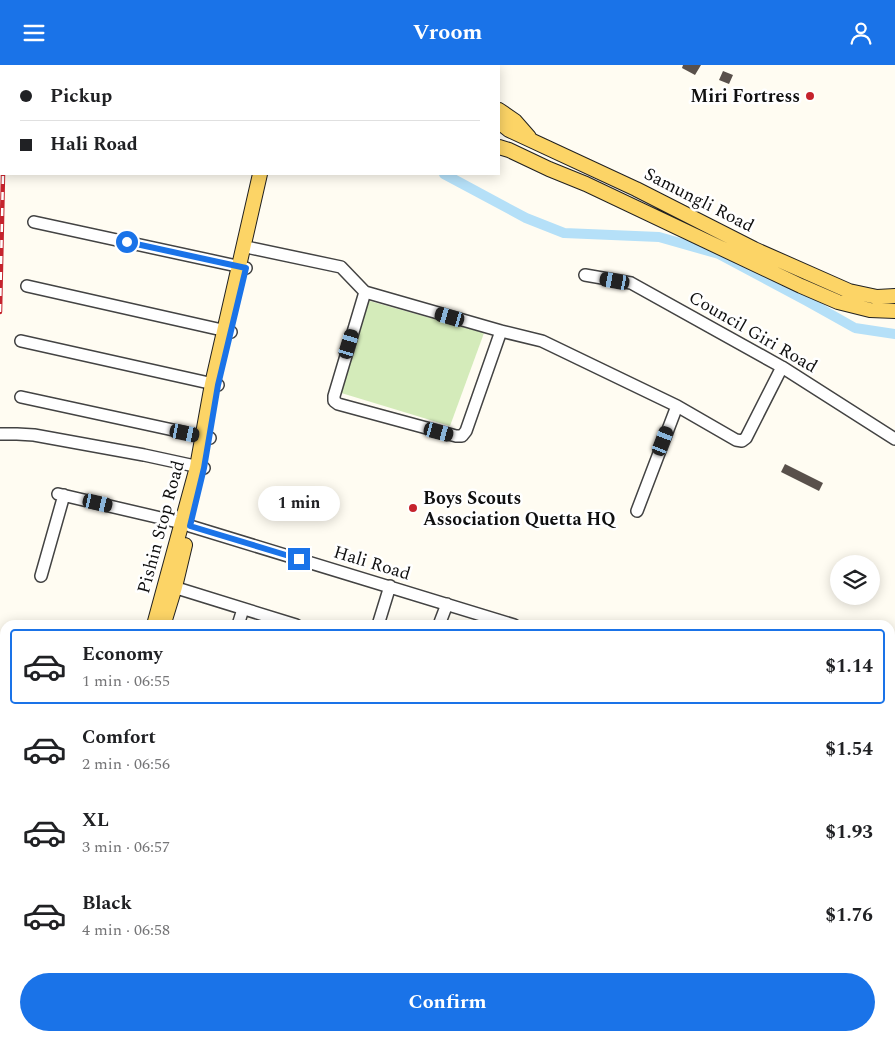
<!DOCTYPE html>
<meta charset="utf-8">
<style>
body{margin:0;font-family:Spectral,serif;background:#f6f6f6;color:#202124;height:100vh;display:flex;flex-direction:column;font-size:19px;white-space:nowrap}
*{box-sizing:border-box;margin:0}
p{font-size:16px;color:#757577}
.icon{flex:none;width:28px;height:28px;fill:none;stroke:currentColor;stroke-width:2;stroke-linecap:round;stroke-linejoin:round}
.map{position:relative;flex:1;overflow:hidden}
.sheet{position:absolute;left:0px;top:555px;width:895px;height:421px;display:flex;flex-direction:column;background:#fff;border-radius:15px 15px 0 0;box-shadow:0 2px 12px #0003}
.sheet>*{flex:none}
.hud{position:absolute;left:0px;top:0px;width:500px;height:110px;box-shadow:0 2px 12px #0003;display:grid;align-content:center;height:110px;padding:0 20px;background:#fff}
.fabs{position:absolute;left:830px;top:490px;display:grid;gap:10px}
.fabs a{display:grid;place-items:center;width:50px;height:50px;border-radius:50%;background:#fff;box-shadow:0 2px 12px #0003;font-size:25px}
.end{position:absolute;width:22px;height:22px;margin:-11px;border:6px solid #1a73e8;background:#fff;box-shadow:0 0 0 2px #fff}
.from{border-radius:50%}
.bubble{position:absolute;height:35px;border-radius:18px;background:#fff;box-shadow:0 2px 12px #0003;font-size:16px;font-weight:700;line-height:35px;text-align:center}
.car{position:absolute;width:15px;height:30px;margin:-15px -8px;border-radius:6px;box-shadow:0 0 4px 1px #0007;background:linear-gradient(#222 24%,#8ab4d8 0 40%,#222 0 76%,#8ab4d8 0 86%,#222 0)}
.hud b{display:flex;align-items:center;gap:18px;height:48px;font-size:19px}
.hud b+b{border-top:1px solid #e0e0e0}
.hud i{width:12px;height:12px;background:#202124}
ul{padding:9px 0 0;list-style:none}
li{display:flex;align-items:center;gap:15px;height:75px;margin:0 10px 8px;padding:0 10px;border:2px solid transparent;border-radius:5px}
li div{flex:1}
li b{display:block;font-size:19px}
li em{font-style:normal;font-weight:700}
li.on{border-color:#1a73e8}
li>.icon{width:45px;height:45px;stroke-width:1.5}
.cta{display:flex;gap:10px;margin-top:auto;padding:10px 20px}
.cta a{flex:1;height:58px;border-radius:30px;background:#1a73e8;color:#fff;font-size:20px;font-weight:700;line-height:58px;text-align:center}
header{display:flex;justify-content:space-between;align-items:center;height:65px;padding:0 20px;background:#1a73e8;color:#fff;font-size:22px;font-weight:700}
.map>svg:first-child{display:block}
.green{fill:#d4ebba}
.lines{fill:none;stroke-linecap:round;stroke-linejoin:round}
.canal{stroke:#b5e0f8;stroke-width:10}
.building{fill:#59504b}
.minor-casing{stroke:#434343;stroke-width:14}
.major-casing{stroke:#212121;stroke-width:16}
.minor{stroke:#fff;stroke-width:11}
.major{stroke:#fcd466;stroke-width:14}
.rail-casing{stroke:#c5232d;stroke-width:4.5}
.rail{stroke:#fff;stroke-width:2.5;stroke-dasharray:8;stroke-linecap:butt}
.route{stroke:#1a73e8;stroke-width:6}
.poi-dot{fill:#c5232d;stroke:#fff;stroke-width:2}
.labels{text-anchor:middle;dominant-baseline:central;stroke-width:5;stroke-linejoin:round;paint-order:stroke}
.poi-label{font-size:18px;font-weight:bold;fill:#101010;stroke:#fff;text-anchor:end}
.street-label{font-size:18px;fill:#101010;stroke:#fff}
</style>
<header><svg class="icon" aria-label="menu" viewBox="0 0 24 24"><path d="M4 6h16M4 12h16M4 18h16"/></svg>Vroom<svg class="icon" aria-label="person" viewBox="0 0 24 24"><circle cx="12" cy="8" r="4"/><path d="M4 21q1-7 8-7t8 7"/></svg></header>
<div class="map">
<svg width="895" height="976" viewBox="0 0 895 976">
<rect width="100%" height="100%" fill="#fffcf2"/>
<!-- green -->
<path class="green" d="M366,235L484,268L450,361L338,327Z"/>
<g class="lines">
<!-- canal -->
<path class="canal" d="M0,83H1
M444,109L526,153L564,168L659,172L719,189L807,236L855,263L895,269
M0,733L5,735
M384,971L389,976"/>
</g>
<!-- building -->
<path class="building" d="M683,0H701L695,10L682,3Z
M723,6L733,10L729,19L719,15Z
M785,399L823,418L819,426L781,407Z
M579,971H674L672,976H589Z"/>
<g class="lines">
<!-- minor casing -->
<g class="minor-casing">
<path id="minor" d="M34,157L246,203
M251,183L341,202L365,227L501,266L542,276L677,341L736,375L742,376L746,373L782,302
M585,210L631,218L782,302L895,374
M27,221L231,267
M365,227L334,331V336L338,339L456,371H462L466,366L501,266
M21,276L218,320
M21,332L210,373
M0,369H17L34,370L144,390L204,403
M58,429L182,458
M637,446L677,341
M190,461L514,560
M41,511L64,430
M167,520L296,560
M238,560L243,544
M378,560L390,521
M439,560L447,539
M890,655L895,657
M890,734L895,732
M890,837L895,839
M56,971L66,976
M210,971L221,976
M287,971L292,976
M571,971L580,976
M89,976L91,971
M149,976L151,971
M709,976L711,971
M752,976L754,971"/>
</g>
<!-- major casing -->
<g class="major-casing">
<path id="major" d="M387,0L388,1
M405,0L407,1
M423,0L424,1
M439,0L441,1
M293,1V0
M499,45L515,56L529,72
M499,57L509,65L636,124L754,184L849,226L877,232L895,231
M499,82L509,85L549,104L586,119L801,221L838,237L870,245L895,246
M164,558L175,522L185,480
M154,560L197,402L212,319L260,109
M321,976L323,971
M331,976L333,971"/>
</g>
<!-- minor -->
<use href="#minor" class="minor"/>
<!-- major -->
<use href="#major" class="major"/>
<!-- rail casing -->
<g class="rail-casing">
<path id="rail" d="M6,1V0
M0,247L3,109"/>
</g>
<!-- rail -->
<use href="#rail" class="rail"/>
</g>
<g class="lines">
<!-- route -->
<path class="route" d="M127,177L246,203L218,320L204,403L190,461L299,494"/>
</g>
<!-- markers -->
<g class="poi-dot">
<circle cx="810" cy="31" r="5"/>
<circle cx="413" cy="443" r="5"/>
</g>
<g class="labels">
<!-- poi labels -->
<g class="poi-label">
<text x="800" y="31">Miri Fortress</text>
<text x="423" y="433" text-anchor="start">Boys Scouts<tspan x="423" dy="21">Association Quetta HQ</tspan></text>
</g>
<!-- street labels -->
<g class="street-label">
<text transform="translate(699 135) rotate(27)">Samungli Road</text>
<text transform="translate(753 267) rotate(30)">Council Giri Road</text>
<text transform="translate(161 462) rotate(-75)">Pishin Stop Road</text>
<text transform="translate(372 498) rotate(17)">Hali Road</text>
</g>
</g>
</svg>
<div class="fabs">
<a><svg class="icon" aria-label="layers" viewBox="0 0 24 24"><path d="M12 4l9 5-9 5-9-5zM3 14l9 5 9-5"/></svg></a>
</div>
<i class="end from" style="left:127px;top:177px"></i>
<i class="end" style="left:299px;top:494px"></i>
<div class="bubble" style="left:258px;top:421px;width:82px">1 min</div>
<i class="car" style="left:615px;top:216px;rotate:280deg"></i>
<i class="car" style="left:450px;top:252px;rotate:286deg"></i>
<i class="car" style="left:349px;top:279px;rotate:17deg"></i>
<i class="car" style="left:439px;top:367px;rotate:105deg"></i>
<i class="car" style="left:185px;top:368px;rotate:102deg"></i>
<i class="car" style="left:663px;top:376px;rotate:21deg"></i>
<i class="car" style="left:98px;top:438px;rotate:103deg"></i>
<div class="hud">
<b><i class="from"></i>Pickup</b>
<b><i></i>Hali Road</b>
</div>
<section class="sheet">
<ul>
<li class="on"><svg class="icon" aria-label="car" viewBox="0 0 24 24"><path d="M5 17H2v-5l4-1 3-4h7l3 4 3 1v5h-3M9 17h6M6 11h13"/><circle cx="7" cy="17" r="2"/><circle cx="17" cy="17" r="2"/></svg><div><b>Economy</b><p>1 min · 06:55</p></div><em>$1.14</em></li>
<li><svg class="icon" aria-label="car" viewBox="0 0 24 24"><path d="M5 17H2v-5l4-1 3-4h7l3 4 3 1v5h-3M9 17h6M6 11h13"/><circle cx="7" cy="17" r="2"/><circle cx="17" cy="17" r="2"/></svg><div><b>Comfort</b><p>2 min · 06:56</p></div><em>$1.54</em></li>
<li><svg class="icon" aria-label="car" viewBox="0 0 24 24"><path d="M5 17H2v-5l4-1 3-4h7l3 4 3 1v5h-3M9 17h6M6 11h13"/><circle cx="7" cy="17" r="2"/><circle cx="17" cy="17" r="2"/></svg><div><b>XL</b><p>3 min · 06:57</p></div><em>$1.93</em></li>
<li><svg class="icon" aria-label="car" viewBox="0 0 24 24"><path d="M5 17H2v-5l4-1 3-4h7l3 4 3 1v5h-3M9 17h6M6 11h13"/><circle cx="7" cy="17" r="2"/><circle cx="17" cy="17" r="2"/></svg><div><b>Black</b><p>4 min · 06:58</p></div><em>$1.76</em></li>
</ul>
<div class="cta"><a>Confirm</a></div>
</section>
</div>
